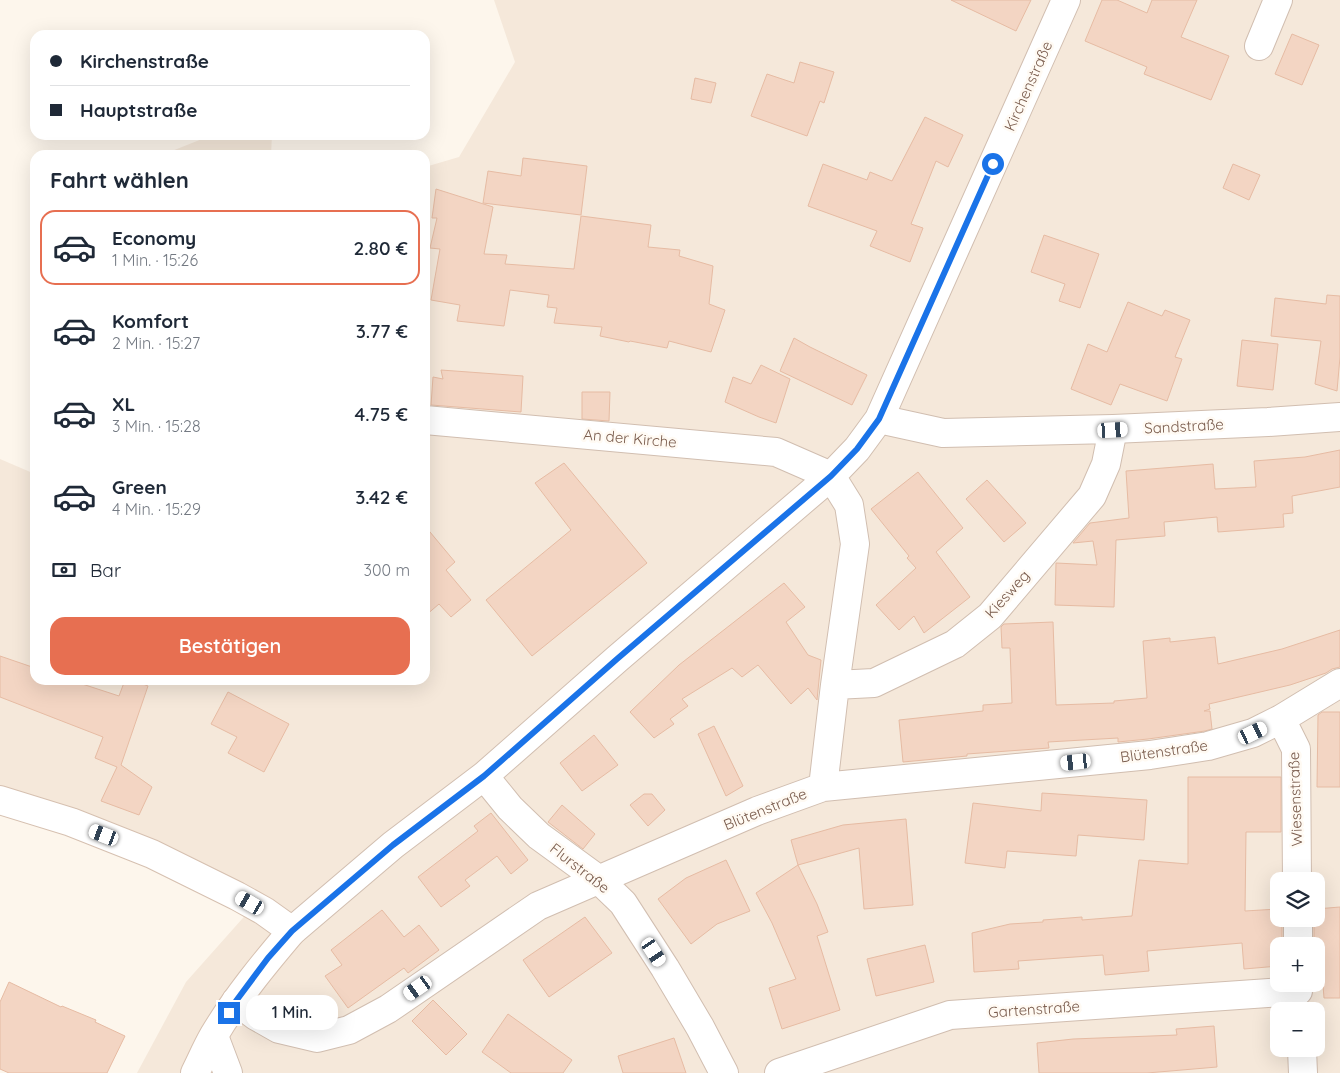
<!DOCTYPE html>
<html lang="de">
<meta charset="utf-8">
<style>
body{margin:0;font-family:Quicksand,sans-serif;background:#f2f2f3;color:#1f2937;height:100vh;display:flex;flex-direction:column;font-size:19px;white-space:nowrap}
*{box-sizing:border-box;margin:0}
p{font-size:16px;color:#747a83}
.icon{flex:none;width:28px;height:28px;fill:none;stroke:currentColor;stroke-width:2;stroke-linecap:round;stroke-linejoin:round}
.map{position:relative;flex:1;overflow:hidden}
.panel{position:absolute;left:30px;top:150px;width:400px;height:535px;display:flex;flex-direction:column;background:#fff;border-radius:15px;box-shadow:0 5px 20px #0002}
.panel>*{flex:none}
.banner{position:absolute;left:30px;top:30px;width:400px;height:110px;border-radius:15px;box-shadow:0 5px 20px #0002;display:grid;align-content:center;height:110px;padding:0 20px;background:#fff}
.fabs{position:absolute;left:1270px;top:872px;display:grid;gap:10px}
.fabs a{display:grid;place-items:center;width:55px;height:55px;border-radius:10px;background:#fff;box-shadow:0 5px 20px #0002;font-size:25px}
.end{position:absolute;width:22px;height:22px;margin:-11px;border:6px solid #1a73e8;background:#fff;box-shadow:0 0 0 2px #fff}
.from{border-radius:50%}
.bubble{position:absolute;height:35px;border-radius:15px;background:#fff;box-shadow:0 5px 20px #0002;font-size:16px;font-weight:600;line-height:35px;text-align:center}
.car{position:absolute;width:15px;height:30px;margin:-15px -8px;border-radius:6px;box-shadow:0 0 4px 1px #0007;background:linear-gradient(#fff 24%,#345 0 40%,#fff 0 76%,#345 0 86%,#fff 0)}
.banner b{display:flex;align-items:center;gap:18px;height:48px;font-size:19px}
.banner b+b{border-top:1px solid #e0e1e3}
.banner i{width:12px;height:12px;background:#1f2937}
ul{padding:0;list-style:none}
li{display:flex;align-items:center;gap:15px;height:75px;margin:0 10px 8px;padding:0 10px;border:2px solid transparent;border-radius:15px}
li div{flex:1}
li b{display:block;font-size:19px}
li em{font-style:normal;font-weight:600}
li.selected{border-color:#e76f51}
li>.icon{width:45px;height:45px;stroke-width:1.5}
h2{padding:0 20px;font-size:22px;line-height:60px}
.pay{display:flex;align-items:center;gap:12px;height:55px;padding:0 20px;font-size:19px}
.pay p{margin-inline-start:auto}
.cta{display:flex;gap:10px;margin-top:auto;padding:10px 20px}
.cta a{flex:1;height:58px;border-radius:15px;background:#e76f51;color:#fff;font-size:20px;font-weight:600;line-height:58px;text-align:center}
.map>svg:first-child{display:block}
.residential{fill:#f5e8da;fill-rule:evenodd}
.building{fill:#f3d5c3;stroke:#e6bba3}
.lines{fill:none;stroke-linecap:round;stroke-linejoin:round}
.street-casing{stroke:#d1beb0;stroke-width:30}
.secondary-casing{stroke:#d6c0b0;stroke-width:30}
.street{stroke:#fff;stroke-width:28}
.secondary{stroke:#fff;stroke-width:28}
.route{stroke:#1a73e8;stroke-width:6}
.labels{text-anchor:middle;dominant-baseline:central;stroke-width:5;stroke-linejoin:round;paint-order:stroke}
.street-label{font-size:15px;fill:#7a5c4d;stroke:#fffaf3}
</style>
<div class="map">
<svg width="1340" height="1073" viewBox="0 0 1340 1073">
<rect width="100%" height="100%" fill="#fdf6ec"/>
<!-- residential -->
<path class="residential" d="M494,0H1340V1073H137L186,982L250,910L115,843L0,811V459L35,474V680H425V167L459,157L515,62ZM1279,881H1316V919H1279ZM1279,946H1316V984H1279ZM1279,1011H1316V1049H1279Z
M212,135H272L271,155H162Z"/>
<!-- building -->
<path class="building" d="M951,0H1031L1016,31Z
M1102,0H1117L1147,13L1152,0H1197L1181,37L1229,56L1211,100L1144,74L1147,67L1085,41Z
M1292,34L1319,45L1302,85L1275,74Z
M800,62L834,72L824,103L820,101L807,136L751,116L767,74L794,83Z
M695,78L716,83L711,103L691,99Z
M925,117L963,135L948,167L936,161L911,224L923,228L910,262L870,246L877,231L808,206L823,164L867,180L870,172L892,181Z
M523,158L587,166L581,215L483,203L488,171L521,176Z
M1233,164L1260,175L1249,200L1223,188Z
M436,189L493,207L484,254L507,255L505,264L574,269L581,216L651,225L648,247L680,250L679,256L713,266L709,304L725,310L711,352L669,341L667,348L630,341L629,342L600,336L602,327L554,323L557,308L547,307L549,295L510,290L504,326L457,321L460,305L431,300L440,249L430,248L437,218H432Z
M1044,235L1099,254L1080,308L1059,301L1065,284L1031,272Z
M1327,295L1340,296V357L1337,391L1315,384L1321,341L1271,336L1275,298L1326,304Z
M1128,302L1162,316L1165,310L1190,320L1175,357L1182,359L1167,401L1120,384L1111,405L1071,389L1088,344L1107,352Z
M794,338L810,347L867,375L852,405L780,371Z
M1242,340L1278,344L1273,390L1237,386Z
M761,365L790,379L776,423L759,417L725,402L733,377L751,384Z
M441,370L523,376L521,412L431,405L433,377L443,379Z
M582,392H610L609,421L582,419Z
M1340,450V487L1292,496L1293,513L1283,514L1284,527L1218,532L1217,517L1164,522L1165,536L1116,540L1114,607L1055,605L1056,563L1097,565L1093,541L1073,543L1090,523L1129,518L1126,471L1213,464L1215,489L1256,487L1254,461L1305,457Z
M564,463L647,563L532,656L486,600L571,530L535,483Z
M918,472L963,528L936,552L970,597L924,633L914,616L899,630L876,605L916,568L907,558L909,556L871,509Z
M987,480L1026,523L1004,542L966,499Z
M425,526L455,562L446,570L471,600L451,617L439,604L425,616Z
M784,583L805,607L786,622L808,655L821,660L817,700L808,688L791,704L758,665L742,677L732,668L682,699L688,706L670,719L674,724L654,738L630,712L679,665Z
M1053,622L1056,705L1114,703V701L1147,698L1143,641L1170,638V642L1215,637L1218,664L1282,649L1340,630V667L1332,669L1326,673L1290,685L1209,704L1210,709L1204,711H1210L1212,729L1205,731L1148,739L1118,742V738L1048,742L1049,748L967,754V756L903,762L899,720L983,711V705L1012,703L1010,648H1002L1001,627L1004,624Z
M0,656L35,668V680H70L119,696L125,680H133L148,686L121,765L152,787L139,815L101,801L117,767L95,758L103,737L0,697Z
M228,692L289,724L264,772L228,753L237,737L211,724Z
M1322,712H1340V787H1317L1318,715Z
M714,726L743,786L726,796L698,734Z
M594,735L618,765L582,791L560,763Z
M1188,777H1281V832H1246L1245,911L1278,909L1279,919H1282V946H1279V966L1244,969L1242,943L1147,951L1149,971L1105,975L1103,955L1018,961L1019,969L974,972L972,933L1010,924L1043,922V920L1082,917V920L1132,916L1139,860L1188,864Z
M1042,793L1147,800L1144,840L1078,835L1076,856L1007,851L1005,868L965,863L973,803L1041,811Z
M644,794H652L665,810L648,826L630,805Z
M562,805L595,834L583,849L548,822Z
M491,813L528,860L511,874L497,856L465,880L470,886L441,907L418,877L478,831L474,826Z
M906,819L913,905L864,909L859,848L798,865L791,840L843,825Z
M726,860L750,911L717,924L691,944L658,899L686,878Z
M798,865L817,904L828,932L817,936L840,1010L782,1029L769,988L796,979L772,923L756,893Z
M1340,907V998H1324L1320,946H1314V919H1316V909Z
M382,910L404,937L419,925L439,950L408,973L404,968L348,1008L325,976L342,965L331,950Z
M585,917L612,953L549,997L523,960Z
M925,945L934,982L876,996L867,959Z
M9,982L61,1007L62,1006L96,1020L95,1022L125,1036L107,1073H9L0,1069V1002Z
M433,1000L467,1034L446,1055L412,1021Z
M508,1014L572,1060L563,1073H511L482,1052Z
M1214,1026L1217,1067L1147,1073H1039L1037,1043L1073,1039L1177,1035L1176,1029Z
M674,1038L686,1073H623L618,1056Z"/>
<g class="lines">
<!-- street casing -->
<g class="street-casing">
<path id="street" d="M1259,46L1278,0
M879,419L943,433L1113,429L1268,422L1340,417
M425,420L776,452L831,476L849,505L855,544L835,685L823,787
M835,685L874,683L955,644L990,616L1092,496L1106,464L1113,429
M1281,719L1296,749L1297,881
M484,776L510,808L539,836L598,879L623,903L665,968L700,1027L724,1073
M1298,919V946
M292,931L393,845L484,776L617,659L831,476L857,449L879,419L1066,0
M236,1001L256,1016L279,1029L317,1038L349,1030L388,1009L538,906L757,811L823,787L1150,755L1208,746L1253,733L1281,719L1340,683
M214,1036L228,1073
M1302,1049L1303,1073
M779,1073L950,1015L1298,991"/>
</g>
<!-- secondary casing -->
<g class="secondary-casing">
<path id="secondary" d="M0,800L71,822L152,854L237,896L264,911L292,931C264,964 236,998 214,1035C207,1047 201,1061 195,1073"/>
</g>
<!-- street -->
<use href="#street" class="street"/>
<!-- secondary -->
<use href="#secondary" class="secondary"/>
</g>
<g class="lines">
<!-- route -->
<path class="route" d="M229,1013L236,1001L268,958L292,931L393,845L484,776L617,659L831,476L857,449L879,419L993,164"/>
</g>
<g class="labels">
<!-- street labels -->
<g class="street-label">
<text transform="translate(1028 86) rotate(-66)">Kirchenstraße</text>
<text transform="translate(1184 426) rotate(-3)">Sandstraße</text>
<text transform="translate(630 438) rotate(5)">An der Kirche</text>
<text transform="translate(1007 594) rotate(-48)">Kiesweg</text>
<text transform="translate(1164 751) rotate(-8)">Blütenstraße</text>
<text transform="translate(1295 799) rotate(-92)">Wiesenstraße</text>
<text transform="translate(765 809) rotate(-22)">Blütenstraße</text>
<text transform="translate(580 868) rotate(38)">Flurstraße</text>
<text transform="translate(1034 1009) rotate(-4)">Gartenstraße</text>
</g>
</g>
</svg>
<div class="fabs">
<a><svg class="icon" aria-label="layers" viewBox="0 0 24 24"><path d="M12 4l9 5-9 5-9-5zM3 14l9 5 9-5"/></svg></a>
<a>+</a>
<a>−</a>
</div>
<i class="end from" style="left:993px;top:164px"></i>
<i class="end" style="left:229px;top:1013px"></i>
<div class="bubble" style="left:246px;top:995px;width:92px">1 Min.</div>
<i class="car" style="left:1113px;top:430px;rotate:87deg"></i>
<i class="car" style="left:1253px;top:733px;rotate:64deg"></i>
<i class="car" style="left:1076px;top:762px;rotate:264deg"></i>
<i class="car" style="left:104px;top:835px;rotate:291deg"></i>
<i class="car" style="left:250px;top:903px;rotate:300deg"></i>
<i class="car" style="left:654px;top:952px;rotate:147deg"></i>
<i class="car" style="left:418px;top:988px;rotate:235deg"></i>
<div class="banner">
<b><i class="from"></i>Kirchenstraße</b>
<b><i></i>Hauptstraße</b>
</div>
<section class="panel">
<h2>Fahrt wählen</h2>
<ul>
<li class="selected"><svg class="icon" aria-label="car" viewBox="0 0 24 24"><path d="M5 17H2v-5l4-1 3-4h7l3 4 3 1v5h-3M9 17h6M6 11h13"/><circle cx="7" cy="17" r="2"/><circle cx="17" cy="17" r="2"/></svg><div><b>Economy</b><p>1 Min. · 15:26</p></div><em>2.80 €</em></li>
<li><svg class="icon" aria-label="car" viewBox="0 0 24 24"><path d="M5 17H2v-5l4-1 3-4h7l3 4 3 1v5h-3M9 17h6M6 11h13"/><circle cx="7" cy="17" r="2"/><circle cx="17" cy="17" r="2"/></svg><div><b>Komfort</b><p>2 Min. · 15:27</p></div><em>3.77 €</em></li>
<li><svg class="icon" aria-label="car" viewBox="0 0 24 24"><path d="M5 17H2v-5l4-1 3-4h7l3 4 3 1v5h-3M9 17h6M6 11h13"/><circle cx="7" cy="17" r="2"/><circle cx="17" cy="17" r="2"/></svg><div><b>XL</b><p>3 Min. · 15:28</p></div><em>4.75 €</em></li>
<li><svg class="icon" aria-label="car" viewBox="0 0 24 24"><path d="M5 17H2v-5l4-1 3-4h7l3 4 3 1v5h-3M9 17h6M6 11h13"/><circle cx="7" cy="17" r="2"/><circle cx="17" cy="17" r="2"/></svg><div><b>Green</b><p>4 Min. · 15:29</p></div><em>3.42 €</em></li>
</ul>
<div class="pay"><svg class="icon" aria-label="cash" viewBox="0 0 24 24"><path d="M3 7h18v10H3z"/><circle cx="12" cy="12" r="2"/></svg>Bar<p>300 m</p></div>
<div class="cta"><a>Bestätigen</a></div>
</section>
</div>
